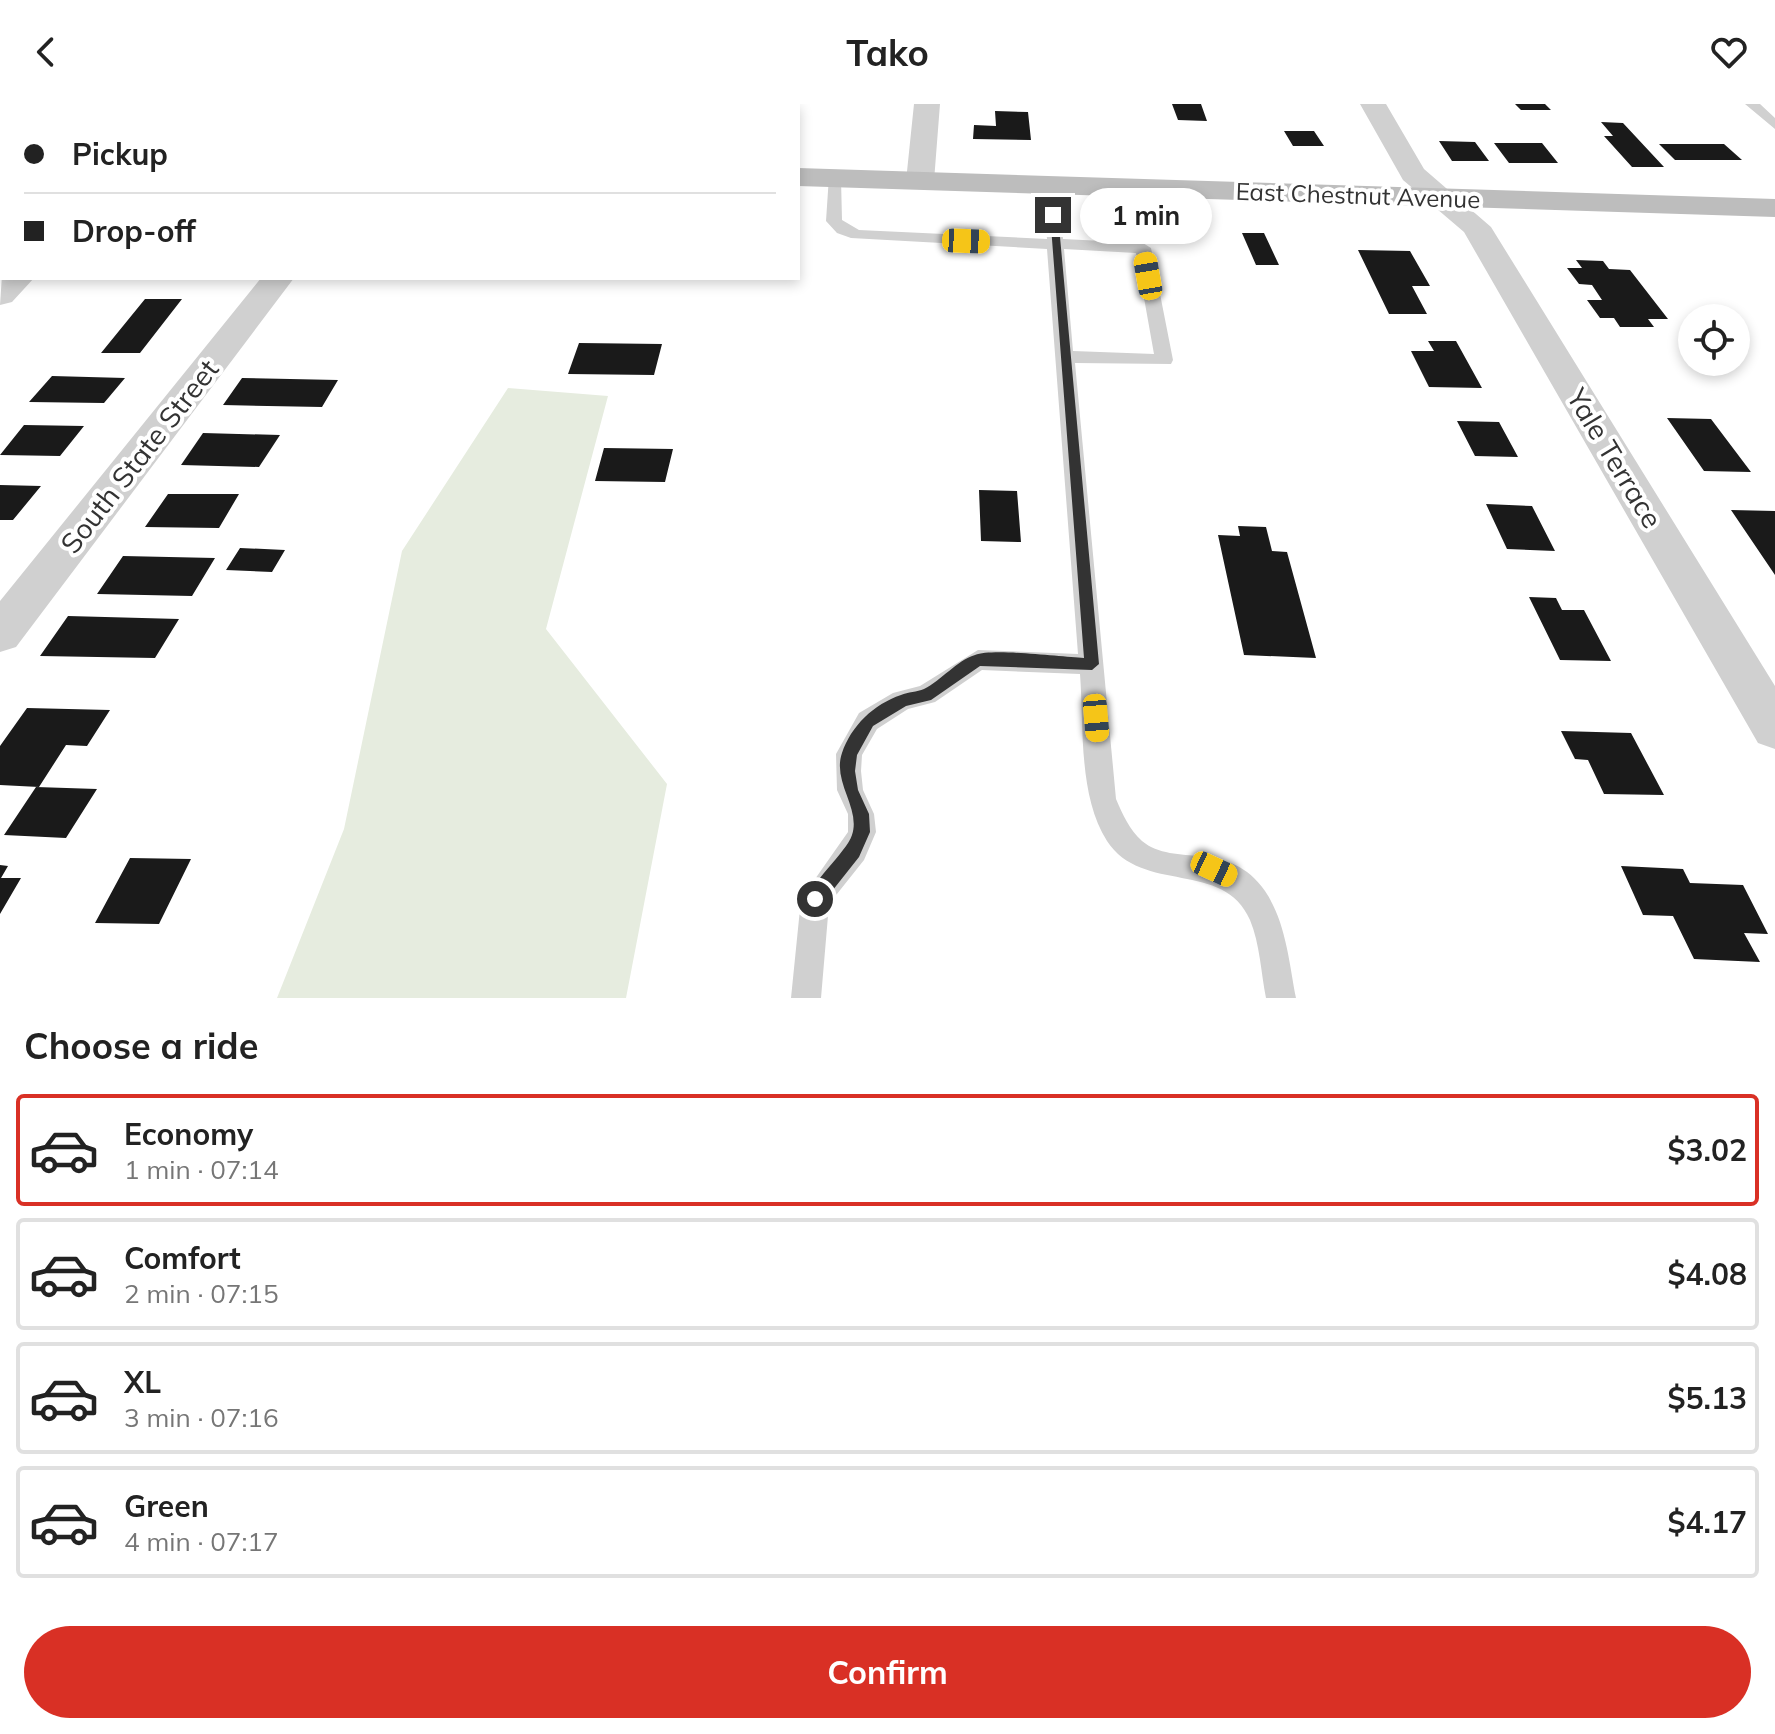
<!DOCTYPE html>
<meta charset="utf-8">
<style>
body{margin:0;font-family:Mulish,sans-serif;background:#f6f6f6;color:#222;height:100vh;display:flex;flex-direction:column;font-size:30px;white-space:nowrap}
*{box-sizing:border-box;margin:0}
p{font-size:26px;color:#767676}
.icon{flex:none;width:44px;height:44px;fill:none;stroke:currentColor;stroke-width:2;stroke-linecap:round;stroke-linejoin:round}
.map{position:relative;height:894px;overflow:hidden}
.panel{display:flex;flex-direction:column;background:#fff;flex:1}
.panel>*{flex:none}
.hud{position:absolute;left:0px;top:0px;width:800px;height:176px;box-shadow:0 4px 12px #0003;display:grid;align-content:center;height:176px;padding:0 24px;background:#fff}
.fabs{position:absolute;left:1678px;top:200px;display:grid;gap:16px}
.fabs a{display:grid;place-items:center;width:72px;height:72px;border-radius:50%;background:#fff;box-shadow:0 4px 12px #0003;font-size:40px}
.end{position:absolute;width:36px;height:36px;margin:-18px;border:10px solid #333;background:#fff;box-shadow:0 0 0 4px #fff}
.from{border-radius:50%}
.bubble{position:absolute;height:56px;border-radius:28px;background:#fff;box-shadow:0 4px 12px #0003;font-size:26px;font-weight:700;line-height:56px;text-align:center}
.car{position:absolute;width:24px;height:48px;margin:-24px -12px;border-radius:10px;box-shadow:0 0 6px 2px #0007;background:linear-gradient(#f5c518 24%,#345 0 40%,#f5c518 0 76%,#345 0 86%,#f5c518 0)}
.hud b{display:flex;align-items:center;gap:28px;height:76px;font-size:30px}
.hud b+b{border-top:2px solid #e0e0e0}
.hud i{width:20px;height:20px;background:#222}
ul{padding:0;list-style:none}
li{display:flex;align-items:center;gap:24px;height:112px;margin:0 16px 12px;padding:0 8px;border:4px solid #e0e0e0;border-radius:8px}
li div{flex:1}
li b{display:block;font-size:30px}
li em{font-style:normal;font-weight:700}
li.active{border-color:#d93025}
li>.icon{width:72px;height:72px;stroke-width:1.5}
h2{padding:0 24px;font-size:36px;line-height:96px}
.action{display:flex;gap:16px;margin-top:auto;padding:16px 24px}
.action a{flex:1;height:92px;border-radius:48px;background:#d93025;color:#fff;font-size:32px;font-weight:700;line-height:92px;text-align:center}
header{display:flex;justify-content:space-between;align-items:center;height:104px;padding:0 24px;background:#fff;font-size:36px;font-weight:700}
.map>svg:first-child{display:block}
.green{fill:#e6ecdf}
.building{fill:#1a1a1a}
.lines{fill:none;stroke-linecap:round;stroke-linejoin:round}
.lane{fill:#d0d0d0;fill-rule:evenodd}
.street{fill:#d0d0d0;fill-rule:evenodd}
.secondary{fill:#bdbdbd;fill-rule:evenodd}
.route{fill:#333}
.labels{text-anchor:middle;dominant-baseline:central;stroke-width:8;stroke-linejoin:round;paint-order:stroke}
.far-street-label{font-size:24px;fill:#333;stroke:#fff}
.street-label{font-size:28px;fill:#333;stroke:#fff}
</style>
<header><svg class="icon" aria-label="back" viewBox="0 0 24 24"><path d="M15 5l-7 7 7 7"/></svg>Tako<svg class="icon" aria-label="heart" viewBox="0 0 24 24"><path d="M12 20l-8-8c-3-5 5-10 8-4 3-6 11-1 8 4z"/></svg></header>
<div class="map">
<svg width="1775" height="894" viewBox="0 0 1775 894">
<rect width="100%" height="100%" fill="#fff"/>
<!-- green -->
<path class="green" d="M508,284L608,292L546,525L667,680L626,894H277L344,725L402,447Z"/>
<!-- building -->
<path class="building" d="M1172,0H1201L1207,17L1178,16Z
M1515,0H1545L1551,6H1521Z
M995,7L1028,8L1031,36L973,35L974,21L996,22Z
M1601,18L1623,19L1664,63H1632L1604,32H1613Z
M1284,27H1314L1324,42H1293Z
M1439,37L1475,38L1489,57H1452Z
M1494,39H1542L1558,59H1509Z
M1659,40H1724L1742,56H1675Z
M1242,129H1264L1279,161H1256Z
M1358,146L1410,147L1430,182H1412L1427,210H1389Z
M1576,156L1603,157L1609,165L1630,166L1668,215H1648L1654,223H1620L1614,214H1600L1587,196H1602L1592,181L1579,180L1567,164H1582Z
M145,195H182L140,249H101Z
M1428,237H1456L1482,284L1429,283L1411,247H1434Z
M579,239L662,240L654,271L568,270Z
M52,272L125,274L104,299L29,298Z
M242,274L338,276L322,303L223,301Z
M1667,314L1711,315L1751,368L1704,367Z
M1457,317L1499,318L1518,353L1475,352Z
M24,321L84,322L60,352L0,351Z
M203,329L280,331L259,363L181,361Z
M604,344L673,345L665,378L595,377Z
M0,381L41,382L13,416H0Z
M979,386L1017,387L1021,438L981,437Z
M168,390H239L219,424L145,423Z
M1486,400L1532,402L1555,447L1507,445Z
M1731,406L1775,407V471Z
M1238,422L1266,423L1272,447L1287,448L1316,554L1244,551L1218,431L1240,432Z
M240,444L285,446L272,468L226,466Z
M123,452L215,454L192,492L97,490Z
M1529,493L1556,494L1562,506H1584L1611,557L1560,556Z
M68,512L179,515L155,554L40,552Z
M27,604L110,606L87,642L66,641L39,683L0,681V642Z
M1561,627L1631,629L1664,691L1604,690L1588,656L1575,655Z
M36,683L97,685L66,734L4,731Z
M130,754L191,755L159,820L95,819Z
M0,761L8,762L1,774H21L0,810Z
M1621,762L1683,765L1690,779L1743,781L1768,830L1744,829L1760,858L1694,855L1673,812L1643,811Z"/>
<g class="lines">
<!-- lane -->
<path class="lane" d="M1745,0H1760L1775,14V25Z
M829,72L841,75L842,116L859,126L1047,135L1042,81L1050,76L1058,81L1063,135L1143,139L1151,144L1173,256L1171,260L1075,259L1116,695C1123,711 1129,725 1142,737C1174,764 1230,735 1265,787C1286,818 1289,858 1296,894H1266C1261,869 1260,840 1250,816C1224,755 1142,791 1107,737C1078,691 1084,623 1080,570L982,566L935,598L908,605L877,625L862,651L861,667L863,686L874,710L876,728L864,756L829,800L821,894H791L801,795L848,728V710L837,686L836,650L859,609L893,589L920,582L978,546L1078,550L1047,145L851,134L837,129L826,117ZM1064,145L1136,149L1154,250L1073,247Z"/>
<!-- street -->
<path class="street" d="M400,0H427L399,2Z
M914,0H940L934,77L930,83H910L906,77Z
M1360,0H1386L1424,65L1491,123L1775,582V645L1758,639L1464,128L1403,76Z
M2,171V174H34L12,198L0,201Z
M261,174H294L16,543L0,548V497Z"/>
<!-- secondary -->
<path class="secondary" d="M0,39H2V57H0Z
M798,64L1775,95V113L798,82Z"/>
</g>
<!-- route -->
<path class="route" d="M1050,109L1058,111L1099,560L1092,566L980,562L931,596L906,602L873,622L857,651L855,667L858,686L869,710L870,728L859,753L821,801L815,803L809,801C802,785 846,750 852,731C861,704 832,678 842,649C851,622 874,600 901,591C908,588 917,588 924,585C942,576 956,557 975,551C993,544 1061,553 1084,554Z"/>
<g class="labels">
<!-- far-street labels -->
<g class="far-street-label">
<text transform="translate(1358 91) rotate(2)">East Chestnut Avenue</text>
</g>
<!-- street labels -->
<g class="street-label">
<text transform="translate(139 352) rotate(-52)">South State Street</text>
<text transform="translate(1615 354) rotate(59)">Yale Terrace</text>
</g>
</g>
</svg>
<div class="fabs">
<a><svg class="icon" aria-label="locate" viewBox="0 0 24 24"><circle cx="12" cy="12" r="6"/><path d="M12 2v4M12 18v4M2 12h4M18 12h4"/></svg></a>
</div>
<i class="end from" style="left:815px;top:795px"></i>
<i class="end" style="left:1053px;top:111px"></i>
<div class="bubble" style="left:1080px;top:84px;width:132px">1 min</div>
<i class="car" style="left:966px;top:137px;rotate:92deg"></i>
<i class="car" style="left:1148px;top:172px;rotate:350deg"></i>
<i class="car" style="left:1096px;top:614px;rotate:175deg"></i>
<i class="car" style="left:1214px;top:765px;rotate:115deg"></i>
<div class="hud">
<b><i class="from"></i>Pickup</b>
<b><i></i>Drop-off</b>
</div>
</div>
<section class="panel">
<h2>Choose a ride</h2>
<ul>
<li class="active"><svg class="icon" aria-label="car" viewBox="0 0 24 24"><path d="M5 17H2v-5l4-1 3-4h7l3 4 3 1v5h-3M9 17h6M6 11h13"/><circle cx="7" cy="17" r="2"/><circle cx="17" cy="17" r="2"/></svg><div><b>Economy</b><p>1 min · 07:14</p></div><em>$3.02</em></li>
<li><svg class="icon" aria-label="car" viewBox="0 0 24 24"><path d="M5 17H2v-5l4-1 3-4h7l3 4 3 1v5h-3M9 17h6M6 11h13"/><circle cx="7" cy="17" r="2"/><circle cx="17" cy="17" r="2"/></svg><div><b>Comfort</b><p>2 min · 07:15</p></div><em>$4.08</em></li>
<li><svg class="icon" aria-label="car" viewBox="0 0 24 24"><path d="M5 17H2v-5l4-1 3-4h7l3 4 3 1v5h-3M9 17h6M6 11h13"/><circle cx="7" cy="17" r="2"/><circle cx="17" cy="17" r="2"/></svg><div><b>XL</b><p>3 min · 07:16</p></div><em>$5.13</em></li>
<li><svg class="icon" aria-label="car" viewBox="0 0 24 24"><path d="M5 17H2v-5l4-1 3-4h7l3 4 3 1v5h-3M9 17h6M6 11h13"/><circle cx="7" cy="17" r="2"/><circle cx="17" cy="17" r="2"/></svg><div><b>Green</b><p>4 min · 07:17</p></div><em>$4.17</em></li>
</ul>
<div class="action"><a>Confirm</a></div>
</section>
